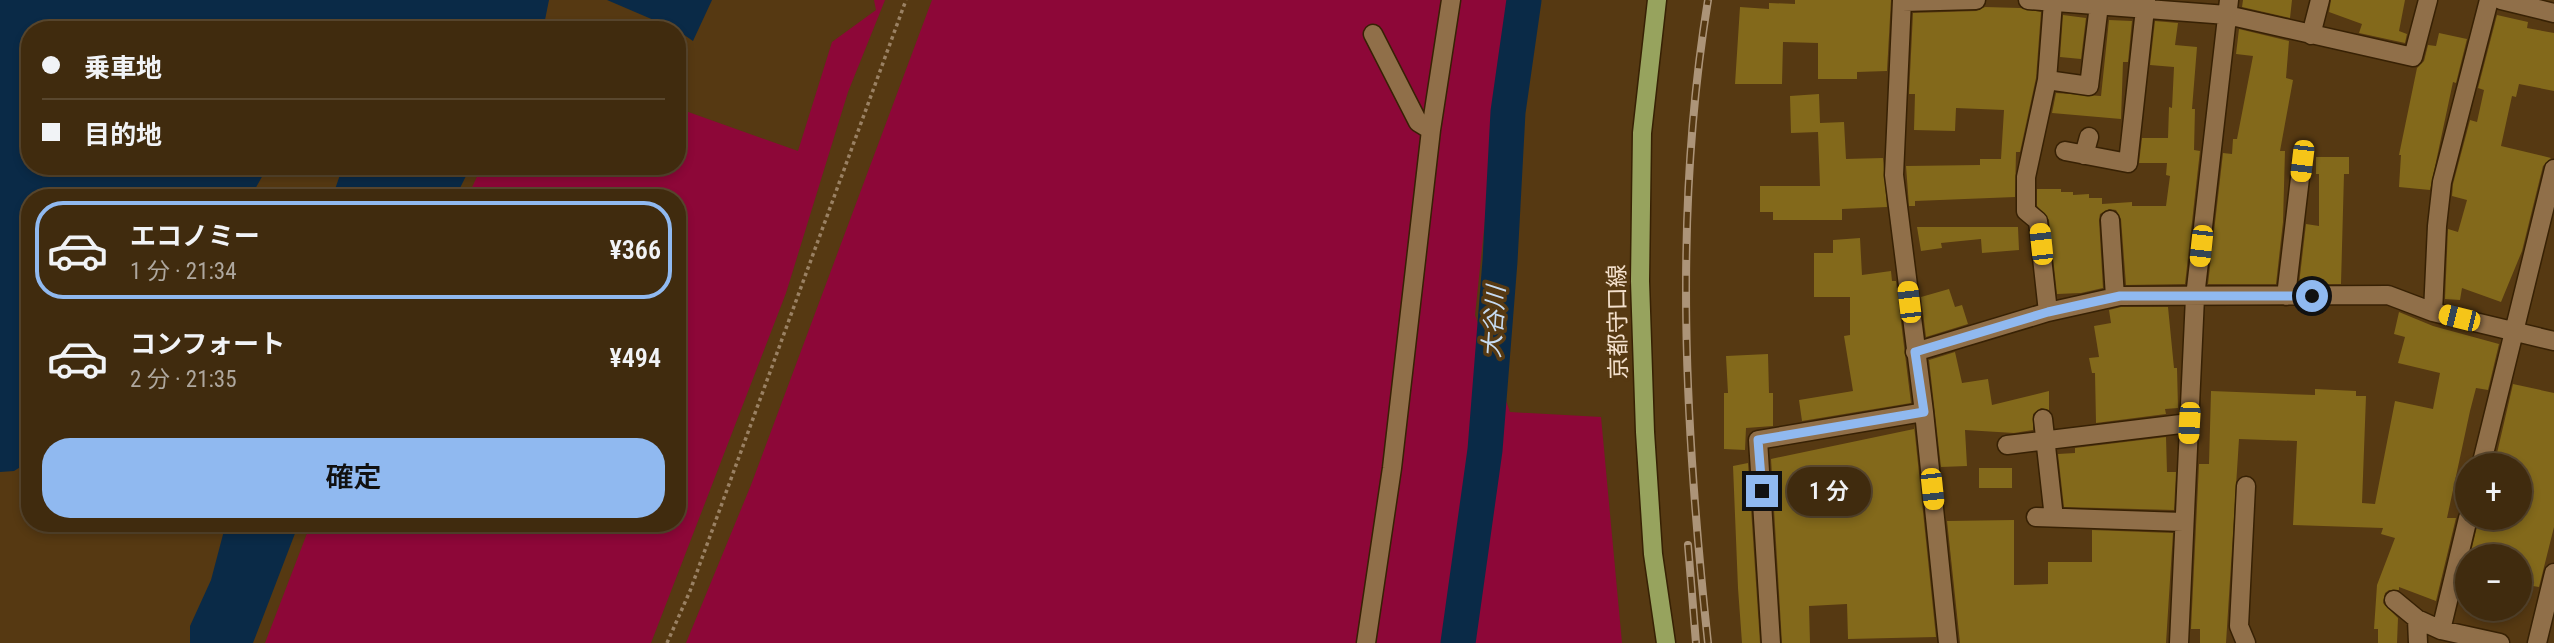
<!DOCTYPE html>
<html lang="ja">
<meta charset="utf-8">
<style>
body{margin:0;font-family:"Roboto Condensed","Noto Sans JP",sans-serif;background:#4b371c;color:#f1f3f6;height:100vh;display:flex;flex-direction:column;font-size:26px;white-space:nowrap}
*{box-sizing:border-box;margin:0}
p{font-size:23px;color:#aea79e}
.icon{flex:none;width:38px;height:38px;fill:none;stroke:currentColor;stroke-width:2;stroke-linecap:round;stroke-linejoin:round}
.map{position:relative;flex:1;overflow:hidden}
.panel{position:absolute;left:21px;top:189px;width:665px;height:343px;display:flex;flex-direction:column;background:#402b0e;border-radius:28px;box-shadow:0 4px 10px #0003,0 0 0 2px #59472e}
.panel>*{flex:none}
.hud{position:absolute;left:21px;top:21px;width:665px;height:154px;border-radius:28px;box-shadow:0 4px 10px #0003,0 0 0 2px #59472e;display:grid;align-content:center;height:154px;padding:0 21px;background:#402b0e}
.tools{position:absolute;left:2455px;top:453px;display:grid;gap:14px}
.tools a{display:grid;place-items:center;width:77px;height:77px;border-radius:50%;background:#402b0e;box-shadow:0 4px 10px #0003,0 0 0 2px #59472e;font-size:35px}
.end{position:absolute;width:32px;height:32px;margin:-16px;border:9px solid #90b9f0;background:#111;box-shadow:0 0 0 4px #111}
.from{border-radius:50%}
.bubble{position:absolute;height:49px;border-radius:24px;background:#402b0e;box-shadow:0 4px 10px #0003,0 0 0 2px #59472e;font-size:23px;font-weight:600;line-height:49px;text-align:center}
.car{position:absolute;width:21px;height:42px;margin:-21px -10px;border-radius:9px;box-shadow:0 0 5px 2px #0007;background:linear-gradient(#f5c518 24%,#345 0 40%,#f5c518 0 76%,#345 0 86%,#f5c518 0)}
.hud b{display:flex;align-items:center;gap:24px;height:66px;font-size:26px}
.hud b+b{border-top:2px solid #59472e}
.hud i{width:18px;height:18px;background:#f1f3f6}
ul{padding:12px 0 0;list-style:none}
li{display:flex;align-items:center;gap:21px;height:98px;margin:0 14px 10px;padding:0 7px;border:4px solid transparent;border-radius:28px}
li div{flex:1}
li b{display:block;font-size:26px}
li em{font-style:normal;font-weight:600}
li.current{border-color:#90b9f0}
li>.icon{width:63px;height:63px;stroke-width:1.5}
.cta{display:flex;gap:14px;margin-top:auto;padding:14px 21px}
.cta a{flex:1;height:80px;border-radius:28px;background:#90b9f0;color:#111;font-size:28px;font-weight:600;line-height:80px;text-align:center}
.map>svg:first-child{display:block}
.green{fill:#8d0738}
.water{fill:#0a2a47}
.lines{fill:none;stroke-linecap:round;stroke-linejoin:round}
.river{stroke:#0a2a47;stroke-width:35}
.building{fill:#83691b}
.minor-casing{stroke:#372104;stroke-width:21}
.major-casing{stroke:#372104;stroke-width:21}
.path{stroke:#9a8163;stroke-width:3.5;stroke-dasharray:3.5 3.5;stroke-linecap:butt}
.minor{stroke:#906f49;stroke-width:18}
.major{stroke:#97a35e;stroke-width:18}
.rail-casing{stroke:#ac9478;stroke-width:8}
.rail{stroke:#563912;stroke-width:5;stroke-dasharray:16;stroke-linecap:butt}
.route{stroke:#90b9f0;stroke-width:9}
.labels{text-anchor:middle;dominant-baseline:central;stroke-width:7;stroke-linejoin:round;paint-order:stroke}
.street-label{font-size:23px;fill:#f3e0cc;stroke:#563912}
.water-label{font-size:24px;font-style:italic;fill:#c6dbf2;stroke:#563912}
</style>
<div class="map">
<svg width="2554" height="643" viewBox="0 0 2554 643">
<rect width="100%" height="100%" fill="#563912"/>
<!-- green -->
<path class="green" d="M874,0H885L848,92L786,293L651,643H265L311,523H677V198H467L482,166H677V108L798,151L832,42L876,10Z
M932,0H1508L1475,315L1510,412L1601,417L1622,643H686L751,485Z"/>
<!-- water -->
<path class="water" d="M0,0H549L543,30H30V166H268L250,198H30V461L14,471L0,472Z
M607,0H712L693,41L677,30Z
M343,166H471L455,198H332Z
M226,523H299L253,643H190V626L211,580Z"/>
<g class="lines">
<!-- river -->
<path class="river" d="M1458,643L1485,450L1500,261L1508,112L1524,0"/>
</g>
<!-- building -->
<path class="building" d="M1795,0H1891L1887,71L1857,72V79H1818V43L1783,42L1782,84H1735L1740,7L1769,9V3L1795,4Z
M2243,0H2292L2290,18L2242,7Z
M2331,0H2405L2399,31L2407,34L2405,43L2359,33L2362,24L2329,12Z
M1985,7L2020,8L2041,12L2036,78L2020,152H2016L2015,197L1915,201V206H1909L1906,166L1980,165V159H2001L2004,110L1956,108L1955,131L1914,130L1915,94H1909L1913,13L1976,11Z
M2063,15L2086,18L2081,59L2060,57Z
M2497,15L2528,22L2527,28L2554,33V91L2519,84L2516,97L2512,96L2501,146L2551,158L2543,166L2522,251L2501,302L2462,288L2460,300L2445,299L2448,229L2458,232L2467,200L2452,196L2453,184L2470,120L2477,122L2484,90L2478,88Z
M2109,20L2132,21L2128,62H2123L2121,119L2052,113L2056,93L2101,96Z
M2155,21L2178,23L2175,45L2197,47L2192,109H2195L2194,150L2200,151L2185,284L2126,285L2121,219L2116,210L2109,209L2100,214L2099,220L2103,288L2081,293L2057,294L2049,220L2037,206V189H2061V192H2073V195L2089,194V198H2102V204L2132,202V206H2166L2170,176L2166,175L2167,163H2139L2142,138H2168L2169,107L2172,108L2174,67L2150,65Z
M2239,29L2289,41L2286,78L2293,80L2280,151H2285L2283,222L2276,284H2208L2223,153L2232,154L2233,139H2237L2253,56L2236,54Z
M2439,33L2467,39L2456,83L2453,82L2430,190L2399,187L2401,155H2399L2417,68L2424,61L2428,45L2436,46Z
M1819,94L1820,123L1844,122L1846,159L1883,158L1887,207L1842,209V220H1773V212H1760V186H1820L1818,132L1791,133L1790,96Z
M2316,157H2349V174H2344L2341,284H2299L2306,224L2319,226V174H2316Z
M1917,227H2018L2019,250L1982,253L1981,239L1941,243L1942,248L1921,251Z
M1860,238L1862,275L1891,271L1892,281H1896L1911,403L1802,421L1799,400L1853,391L1844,336L1850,335V297H1814V253H1833V240Z
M1949,289L1955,307L1962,305L1968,324L1926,337L1921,297Z
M2121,307H2168L2174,368H2177L2178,408L2165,409L2166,414L2096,423L2095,373H2092L2089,358L2099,357L2094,326L2111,323L2109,310Z
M2399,312L2433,326L2499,344L2488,390L2476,388L2470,411L2447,518H2456L2436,601L2399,587V590H2389L2385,593L2383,603L2398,618L2397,643H2378V629H2374L2377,585L2395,538L2381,534L2383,528L2293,525L2297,441L2239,439L2226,643H2200V629H2191L2199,464H2209L2211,391L2315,395V389L2356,391V396H2366L2362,503L2375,504L2395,401L2433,409L2440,373L2398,363L2405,337L2394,334Z
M1955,352L1962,383L1988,379L1992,405L2049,391V410L2041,408L2033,414V430L2014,433L1965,430L1967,466L1941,467L1929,360Z
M1768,354L1769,393H1773V426L1746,428L1745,450L1724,449V393H1728L1726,356Z
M2513,384L2554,393V527L2539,587L2520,584V556H2470L2479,518H2520V466H2494Z
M1914,425L1936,637L1848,639L1847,604L1809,606L1810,643H1782L1771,459L1914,429Z
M2166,437L2167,472H2176L2174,510L2064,507L2058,454L2075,453V448Z
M1748,463L1760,643H1742L1738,588L1733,466Z
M1979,468H2012V488H1979Z
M2014,520V585L2048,584V562H2092V530L2173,533L2166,643H1960L1947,521Z"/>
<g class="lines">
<!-- minor casing -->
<g class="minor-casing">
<path id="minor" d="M1902,0L1894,175L1924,412L1948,643
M2028,0L2227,15L2413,57L2428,0
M2501,0L2554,13
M1902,2L1976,0
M1373,34L1418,122L1431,130
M2311,35L2320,0
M2047,80L2053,2
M2065,151L2128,163L2146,0
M2084,155L2089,137
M2110,220L2115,297
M2286,296L2302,161
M2048,312L2038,221L2026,211V177L2047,80L2089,86L2099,5
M2433,312L2437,226L2442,182L2489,0
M1915,352L2048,312L2120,296L2388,295L2433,312L2554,341
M2043,419L2054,518
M2007,445L2189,423
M2481,466L2554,169
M2246,486L2239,626L2246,643
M2036,517L2183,522
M2468,518L2441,630L2500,643
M2394,600L2417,619
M1366,643L1392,468L1431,130L1451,0
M1771,643L1758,440L1924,412
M2179,643L2195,297L2229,0
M2418,643L2417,619L2441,630
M2537,643L2554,573"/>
</g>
<!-- major casing -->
<g class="major-casing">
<path id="major" d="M1657,0L1642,133L1640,281L1645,432L1653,554L1666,643"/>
</g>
<!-- path -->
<path class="path" d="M667,643L690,591L906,0"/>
<!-- minor -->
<use href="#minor" class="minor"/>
<!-- major -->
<use href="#major" class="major"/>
<!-- rail casing -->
<g class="rail-casing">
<path id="rail" d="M1688,545L1696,643
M1708,643C1685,430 1673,213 1708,0"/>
</g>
<!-- rail -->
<use href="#rail" class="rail"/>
</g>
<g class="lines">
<!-- route -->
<path class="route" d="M1762,491L1758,440L1924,412L1915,352L2048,312L2120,296H2312"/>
</g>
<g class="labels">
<!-- street labels -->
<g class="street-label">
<text transform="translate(1618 322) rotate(-91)">京都守口線</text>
</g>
<!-- water labels -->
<g class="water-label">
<text transform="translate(1494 322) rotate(-86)">大谷川</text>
</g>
</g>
</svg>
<div class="tools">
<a>+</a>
<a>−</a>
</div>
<i class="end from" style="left:2312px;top:296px"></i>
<i class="end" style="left:1762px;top:491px"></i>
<div class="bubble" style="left:1787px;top:467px;width:84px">1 分</div>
<i class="car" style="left:2302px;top:161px;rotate:187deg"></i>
<i class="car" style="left:2041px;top:244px;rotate:354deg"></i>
<i class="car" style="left:2201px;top:246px;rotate:186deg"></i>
<i class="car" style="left:1909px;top:302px;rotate:353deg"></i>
<i class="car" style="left:2459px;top:318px;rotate:284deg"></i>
<i class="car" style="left:2189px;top:423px;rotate:183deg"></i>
<i class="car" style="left:1932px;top:489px;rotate:174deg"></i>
<div class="hud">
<b><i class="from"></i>乗車地</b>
<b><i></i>目的地</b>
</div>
<section class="panel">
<ul>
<li class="current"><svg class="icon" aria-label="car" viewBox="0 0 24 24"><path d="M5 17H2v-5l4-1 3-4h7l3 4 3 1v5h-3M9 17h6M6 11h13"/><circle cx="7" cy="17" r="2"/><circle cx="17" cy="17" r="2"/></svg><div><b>エコノミー</b><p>1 分 · 21:34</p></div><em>¥366</em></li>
<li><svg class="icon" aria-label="car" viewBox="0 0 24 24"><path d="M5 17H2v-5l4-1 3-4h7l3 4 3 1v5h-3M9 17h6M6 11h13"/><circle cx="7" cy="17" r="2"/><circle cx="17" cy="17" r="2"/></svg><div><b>コンフォート</b><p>2 分 · 21:35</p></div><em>¥494</em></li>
</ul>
<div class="cta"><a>確定</a></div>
</section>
</div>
